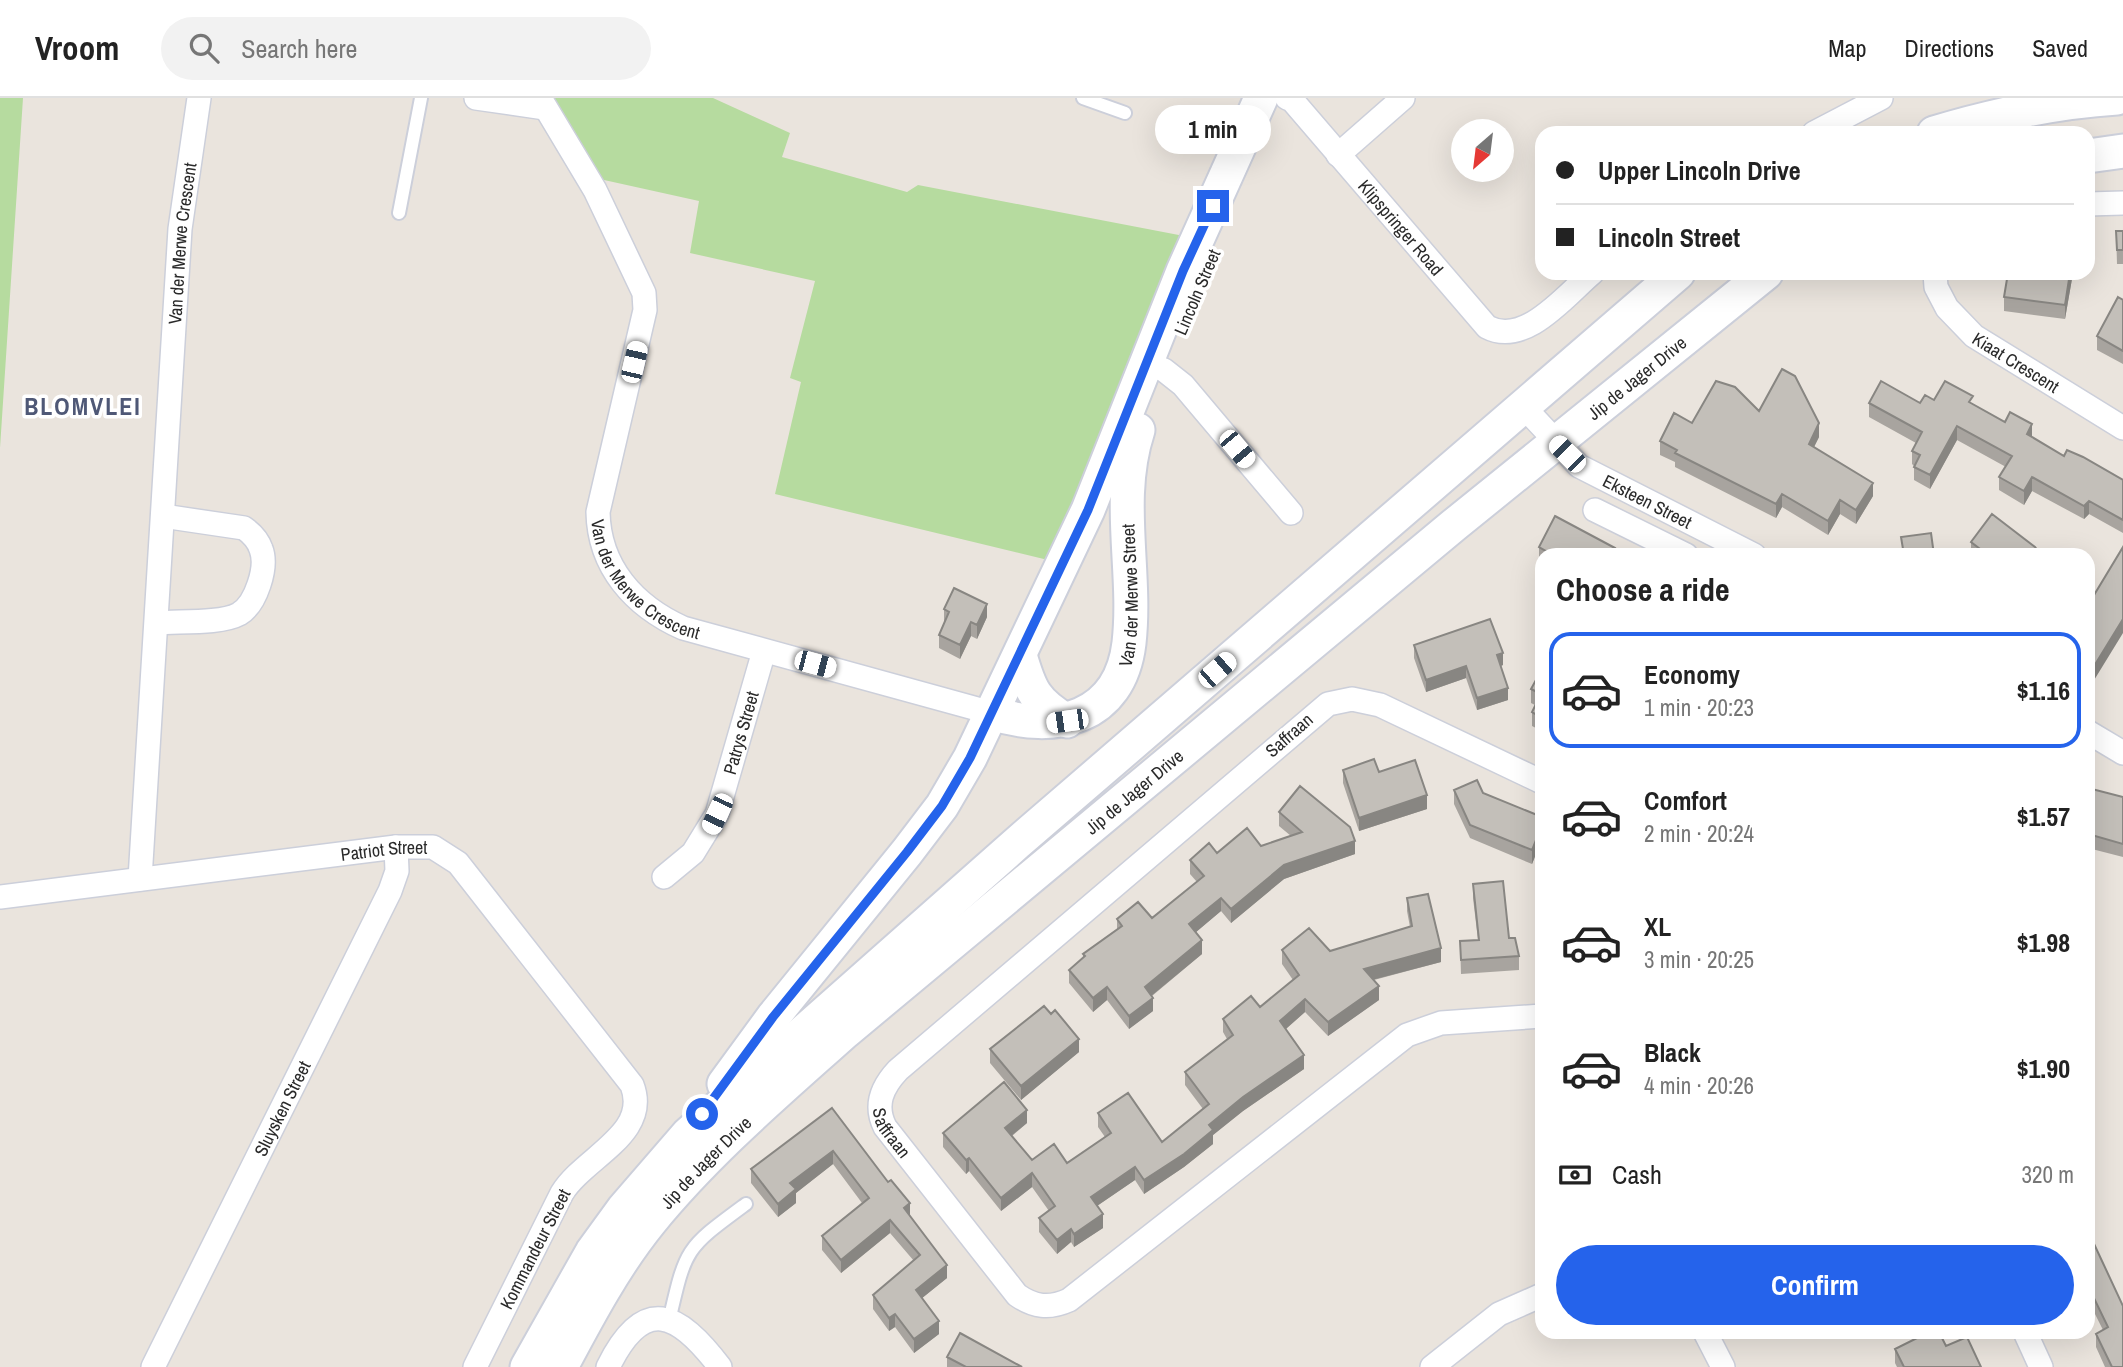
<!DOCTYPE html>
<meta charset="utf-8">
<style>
body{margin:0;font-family:"Archivo Narrow",sans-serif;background:#f2f2f2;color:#222;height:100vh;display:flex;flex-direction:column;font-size:26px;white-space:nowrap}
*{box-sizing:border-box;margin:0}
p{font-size:23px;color:#767676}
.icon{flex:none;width:38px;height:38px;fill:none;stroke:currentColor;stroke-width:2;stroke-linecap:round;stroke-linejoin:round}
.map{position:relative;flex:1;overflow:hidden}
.sheet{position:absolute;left:1535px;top:450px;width:560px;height:791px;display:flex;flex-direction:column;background:#fff;border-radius:21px;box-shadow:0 7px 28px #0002}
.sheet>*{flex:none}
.guide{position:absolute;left:1535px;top:28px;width:560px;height:154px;border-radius:21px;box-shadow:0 7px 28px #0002;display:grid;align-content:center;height:154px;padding:0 21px;background:#fff}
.needle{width:46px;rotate:208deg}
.fabs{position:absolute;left:1451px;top:21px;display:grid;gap:14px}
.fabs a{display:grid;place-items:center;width:63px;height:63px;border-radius:50%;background:#fff;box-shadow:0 7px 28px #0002;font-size:35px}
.end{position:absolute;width:32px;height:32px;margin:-16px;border:9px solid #2563eb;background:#fff;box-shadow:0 0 0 4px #fff}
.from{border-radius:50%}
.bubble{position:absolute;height:49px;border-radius:24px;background:#fff;box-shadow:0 7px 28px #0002;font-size:23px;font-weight:700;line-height:49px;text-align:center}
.car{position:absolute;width:21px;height:42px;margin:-21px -10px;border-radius:9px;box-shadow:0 0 5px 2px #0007;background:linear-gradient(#fff 24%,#345 0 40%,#fff 0 76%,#345 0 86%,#fff 0)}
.guide b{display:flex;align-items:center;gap:24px;height:66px;font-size:26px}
.guide b+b{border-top:2px solid #e0e0e0}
.guide i{width:18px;height:18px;background:#222}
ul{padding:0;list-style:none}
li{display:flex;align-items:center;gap:21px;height:116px;margin:0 14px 10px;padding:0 7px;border:4px solid transparent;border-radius:21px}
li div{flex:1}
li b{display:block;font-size:26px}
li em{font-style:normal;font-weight:700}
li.active{border-color:#2563eb}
li>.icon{width:63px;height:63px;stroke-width:1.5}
h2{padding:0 21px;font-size:32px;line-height:84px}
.pay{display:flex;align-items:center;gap:18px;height:77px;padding:0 21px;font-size:26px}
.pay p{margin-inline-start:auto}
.primary-button{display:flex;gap:14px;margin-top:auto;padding:14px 21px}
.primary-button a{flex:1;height:80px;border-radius:42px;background:#2563eb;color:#fff;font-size:28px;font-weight:700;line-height:80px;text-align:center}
header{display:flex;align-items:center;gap:42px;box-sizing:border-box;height:98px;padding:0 35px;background:#fff;border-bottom:2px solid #e0e0e0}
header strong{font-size:33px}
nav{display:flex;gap:38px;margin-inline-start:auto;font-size:24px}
.search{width:490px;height:63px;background:#f2f2f2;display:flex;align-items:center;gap:18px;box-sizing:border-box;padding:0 24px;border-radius:38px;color:#767676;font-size:26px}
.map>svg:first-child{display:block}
.green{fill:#b6db9f}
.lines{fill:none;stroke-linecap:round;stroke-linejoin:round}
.lane-casing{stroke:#cccfda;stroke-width:16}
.street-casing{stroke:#cccfda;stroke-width:26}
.secondary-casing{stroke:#cccfda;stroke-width:37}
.lane{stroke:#fff;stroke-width:12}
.street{stroke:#fff;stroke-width:23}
.secondary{stroke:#fff;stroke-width:33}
.wall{fill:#a8a49f}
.shaded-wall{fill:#888682}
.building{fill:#c3bfb9;stroke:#888682;stroke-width:2}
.route{stroke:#2563eb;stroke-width:9}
.labels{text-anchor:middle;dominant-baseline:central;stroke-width:7;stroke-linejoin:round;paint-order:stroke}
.street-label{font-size:18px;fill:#2a2a2a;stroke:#fff}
.district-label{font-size:24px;font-weight:bold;letter-spacing:2px;fill:#4f5876;stroke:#fff}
</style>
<header>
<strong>Vroom</strong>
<div class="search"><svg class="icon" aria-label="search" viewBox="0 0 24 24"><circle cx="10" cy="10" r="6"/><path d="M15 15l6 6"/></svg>Search here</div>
<nav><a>Map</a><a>Directions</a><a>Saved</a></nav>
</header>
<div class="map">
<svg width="2123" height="1269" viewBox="0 0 2123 1269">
<rect width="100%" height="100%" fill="#eae4dd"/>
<!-- green -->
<path class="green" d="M0,0H23L0,350Z
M554,0H713L790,35L782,59L907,94L918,87L1184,138L1048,462L775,396L801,284L790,280L815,183L690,155L699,103L595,80Z"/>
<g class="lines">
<!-- lane casing -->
<g class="lane-casing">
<path id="lane" d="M1083,0L1125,15
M399,115L421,0
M669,1223C686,1149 685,1151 746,1106"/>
</g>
<!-- street casing -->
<g class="street-casing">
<g id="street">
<path d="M476,0L545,10"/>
<path id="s1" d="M540,0L595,92L644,195L645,212L598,414C599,469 634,508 683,530L992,615"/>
<path id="s2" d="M1287,0L1292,2L1487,229C1525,249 1565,198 1592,175"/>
<path d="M1814,35L1881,0"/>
<path d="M1338,57L1403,0"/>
<path d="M2088,106L2123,105"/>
<path id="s3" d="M1935,175L1936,189L1947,210L1974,238L2123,330"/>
<path d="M1146,265L1164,272L1183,287L1291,415"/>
<path id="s4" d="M1523,308L1579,368L1754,457"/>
<path d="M1595,412L1686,457"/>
<path d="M157,525C178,523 221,526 239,516C256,506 268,469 261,451C258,442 251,435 244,430L163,418"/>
<path d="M2088,634L2123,655"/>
<path id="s5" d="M1542,684L1380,607L1352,601L1328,606L898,972C882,989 874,1007 885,1029L1017,1197C1034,1209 1049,1211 1069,1202L1407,937L1441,925L1542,918"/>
<path id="s6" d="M664,779L693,755L717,716L764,553"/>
<path id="s7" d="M140,781L180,131L199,0"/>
<path id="s8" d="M0,799L396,749H433L458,765L632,987C651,1036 584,1059 562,1095L475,1269"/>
<path d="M1705,1234L1723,1269"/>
<path d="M2025,1234L2041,1269"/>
<path id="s9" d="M153,1269L390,793L397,773L396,749"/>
<path d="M608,1269C644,1196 678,1214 720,1269"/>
<path d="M1432,1269L1499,1216L1542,1197"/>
</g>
</g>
<!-- secondary casing -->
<g class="secondary-casing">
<g id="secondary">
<path d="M1934,35C1994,17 2054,4 2117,0"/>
<path d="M2088,58L2123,53"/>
<path d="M1020,557C1030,592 1035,604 1067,623"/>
<path id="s10" d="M992,615C1055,636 1120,621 1129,545C1137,473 1115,402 1138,332"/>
<path d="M724,986L773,919L907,754L942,708L970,660L1088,412L1183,173L1261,0"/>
<path d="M527,1269L592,1154L624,1110L688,1036L1017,745L1678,175"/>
<path id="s11" d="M561,1269C587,1220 615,1167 650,1124C708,1053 778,994 845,934L1454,427L1766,175"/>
</g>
</g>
<!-- lane -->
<use href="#lane" class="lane"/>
<!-- street -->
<use href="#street" class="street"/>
<!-- secondary -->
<use href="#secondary" class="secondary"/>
</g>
<!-- wall -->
<path class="wall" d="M2116,133H2123V166H2117Z
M2073,175L2065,221L2004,213V199Z
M2123,202V266L2097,252V238Z
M1869,305L1973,306L2064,358L2123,382V435L2089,416L2084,421L2032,393L2024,407L1999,392V379L2006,369L1957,342L1930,391L1914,382V368L1912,366V353L1916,345L1869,319Z
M1759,313L1819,339L1814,349L1873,398L1856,426L1840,416L1828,437L1782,409L1776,420L1675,369V364L1660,357V343L1692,325Z
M1971,444L2041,457H1971Z
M1539,449L1615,457H1542V464L1539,462Z
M1542,492V514L1538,512V499Z
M944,511L987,519L977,541L971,538L960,561L939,550V537L944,525Z
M1414,547L1503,567L1501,568L1508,602L1477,612L1466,580L1426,594L1414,560Z
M1542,571V633L1532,628V614L1535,607L1531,605V591Z
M1343,672L1379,674L1427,711L1359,733L1343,685Z
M2088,690L2123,699V759L2088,750Z
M1454,692L1483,695L1542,719V741L1532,766L1470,740L1454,706Z
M1279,714L1355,756L1284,781L1231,825L1221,813L1196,834L1202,856L1152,898L1153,913L1129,931L1107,902L1093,914L1069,885V872L1083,860V856L1117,831V821L1152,820L1197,784L1190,776V762L1217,755L1261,748L1291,738L1279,728Z
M1473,786L1509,840L1519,858V872L1461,876L1460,843L1478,842L1473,800Z
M1407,800L1441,864L1374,882L1379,902L1328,938L1305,914L1286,931L1304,971L1243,1013L1213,1037V1046L1184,1069L1144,1096L1135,1082L1097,1108L1103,1130L1074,1149L1071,1144L1057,1156L1039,1134V1120L1049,1113L1032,1089L1001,1113L969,1073L966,1076L943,1049V1035L1027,1025L1012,1038L1032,1062L1067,1065L1105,1039L1098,1029V1015L1162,1044L1203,1011L1185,987V974L1227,941L1223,934V921L1260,909L1293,882L1282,866V852L1330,853L1410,829L1407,813Z
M1051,916L1079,954L1021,1002L990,965V951Z
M832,1010L910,1118L947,1180L922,1200L939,1236L914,1255L895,1229L889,1233L873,1211V1197L914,1163L890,1135L841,1175L822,1152V1138L862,1105L833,1066L796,1095V1105L778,1119L751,1085V1071Z
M2088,1133L2123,1269H2105L2096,1249V1236L2103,1232L2091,1208L2088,1209Z
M1946,1248L1981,1269H1897L1895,1265V1251Z
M947,1259L1022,1269H947Z"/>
<!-- shaded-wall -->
<path class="shaded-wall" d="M2070,175H2073L2065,221V207Z
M1819,325V339L1809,359V346Z
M2032,326V340L2027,336Z
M1957,328V342L1930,391V377Z
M2032,379V393L2024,407V393Z
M1873,385V398L1856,426V412Z
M1782,396V409L1776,420V406Z
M1840,402V416L1828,437V423Z
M2089,403V416L2084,421V408Z
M987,506V519L977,541V527Z
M2123,521V535L2088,592V578Z
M971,524V538L960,561V547Z
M1503,555V567L1497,569V557Z
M1466,568V580L1426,594V582Z
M1508,590V602L1477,612V600Z
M1427,697V711L1359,733V720Z
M1542,727V741L1532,766V752Z
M1355,743V756L1284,781L1231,825V811L1284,767Z
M1221,800V813L1189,840V826Z
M1202,842V856L1145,903V889Z
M1441,850V864L1364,884V871Z
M1379,888V902L1328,938V924Z
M1107,889V902L1093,914V900Z
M1153,900V913L1129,931V918Z
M1305,901V914L1280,936V923Z
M1079,941V954L1021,1002V988Z
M1304,957V971L1243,1013L1213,1037V1046L1184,1069L1144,1096V1082L1243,999Z
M1027,1012V1025L1005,1043V1030Z
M833,1053V1066L796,1095V1105L778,1119V1106L790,1085Z
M969,1060V1073L966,1076V1062Z
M1135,1069V1082L1091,1112V1099Z
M1032,1075V1089L1001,1113V1100Z
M910,1105V1118L904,1110Z
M1103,1116V1130L1074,1149V1136Z
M890,1122V1135L841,1175V1162Z
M1071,1131V1144L1057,1156V1142Z
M947,1167V1180L916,1205V1192Z
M2091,1194V1208L2088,1209V1196Z
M895,1216V1229L889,1233V1220Z
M939,1223V1236L914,1255V1241Z"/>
<!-- building -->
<path class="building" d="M2116,133H2123V152H2117Z
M2008,175H2070L2065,207L2004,199Z
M2118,199L2123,202V253L2097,238Z
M1782,271L1795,278L1819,325L1809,346L1873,385L1856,412L1840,402L1828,423L1782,396L1776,406L1675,355L1677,352L1660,343L1674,315L1692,325L1716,283L1735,289L1759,313Z
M1881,283L1920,305L1925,297L1934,302L1945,283L1973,298L1969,304L2005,324L2010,314L2032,326L2027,336L2064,358L2067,352L2083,359L2123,382V422L2089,403L2084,408L2032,379L2024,393L1999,379L2012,358L1957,328L1930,377L1914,369L1920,357L1912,353L1922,334L1869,305Z
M1992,416L2035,449L2041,457H1988L1971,444Z
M1555,418L1615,450L1611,457H1553L1539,449Z
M1931,435L1934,457H1904L1901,439Z
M2123,449V521L2088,578V507Z
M954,490L987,506L977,527L971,524L960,547L939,537L949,514L944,511Z
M1490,521L1503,555L1497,557L1508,590L1477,600L1466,568L1426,582L1414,547Z
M1542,571V620L1532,614L1541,596L1531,591Z
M1374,661L1379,674L1415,662L1427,697L1359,720L1343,672Z
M1477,682L1483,695L1542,719V727L1532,752L1470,727L1454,692Z
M1300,688L1350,729L1355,743L1284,767L1231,811L1221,800L1189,826L1202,842L1145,889L1153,900L1129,918L1107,889L1093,900L1069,872L1085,858L1083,856L1122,828L1117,821L1138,804L1152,820L1204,778L1190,762L1209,745L1217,755L1247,730L1261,748L1302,734L1279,714Z
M2088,690L2123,699V746L2088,736Z
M1503,783L1509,840H1515L1519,858L1461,862L1460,843L1479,842L1473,786Z
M1428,796L1441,850L1364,871L1379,888L1328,924L1305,901L1280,923L1304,957L1243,999L1209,1027L1213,1032L1184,1056L1144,1082L1135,1069L1091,1099L1103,1116L1074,1136L1071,1131L1057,1142L1039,1120L1055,1108L1032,1075L1001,1100L969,1060L966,1062L943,1035L1004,984L1027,1012L1005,1030L1032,1062L1054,1046L1067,1065L1111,1035L1098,1015L1128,995L1162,1044L1209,1006L1185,974L1233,937L1223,921L1251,898L1260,909L1299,877L1282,852L1309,830L1330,853L1412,828L1407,800Z
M1044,908L1051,916L1055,912L1079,941L1021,988L990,951Z
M832,1010L888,1084L891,1082L910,1105L904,1110L947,1167L916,1192L939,1223L914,1241L895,1216L889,1220L873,1197L920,1157L890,1122L841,1162L822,1138L869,1100L833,1053L790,1085L796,1091L778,1106L751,1071Z
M2088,1133L2123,1208V1269H2112L2096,1236L2108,1229L2091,1194L2088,1196Z
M1929,1234H1939L1946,1248L1967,1239L1981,1269H1904L1895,1251Z
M960,1235L1022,1269H966L947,1259Z"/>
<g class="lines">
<!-- route -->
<path class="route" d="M702,1016L773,919L907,754L942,708L970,660L1088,412L1183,173L1213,108"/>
</g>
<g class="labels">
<!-- street labels -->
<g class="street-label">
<text stroke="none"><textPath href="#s2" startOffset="173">Klipspringer Road</textPath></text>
<text stroke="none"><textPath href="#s7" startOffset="637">Van der Merwe Crescent</textPath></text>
<text transform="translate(1197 194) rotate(-67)">Lincoln Street</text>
<text stroke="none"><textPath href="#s3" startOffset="126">Kiaat Crescent</textPath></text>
<text stroke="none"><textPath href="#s11" startOffset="1470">Jip de Jager Drive</textPath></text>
<text stroke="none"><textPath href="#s4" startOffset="159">Eksteen Street</textPath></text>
<text stroke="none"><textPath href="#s1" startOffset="534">Van der Merwe Crescent</textPath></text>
<text stroke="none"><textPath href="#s10" startOffset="229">Van der Merwe Street</textPath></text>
<text stroke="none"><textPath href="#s6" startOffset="168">Patrys Street</textPath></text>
<text transform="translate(1289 637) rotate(-41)">Saffraan</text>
<text stroke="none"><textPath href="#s11" startOffset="819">Jip de Jager Drive</textPath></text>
<text stroke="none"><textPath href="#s8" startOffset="387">Patriot Street</textPath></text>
<text stroke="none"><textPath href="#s9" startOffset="289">Sluysken Street</textPath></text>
<text stroke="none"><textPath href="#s5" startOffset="868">Saffraan</textPath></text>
<text stroke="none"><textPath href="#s11" startOffset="252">Jip de Jager Drive</textPath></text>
<text transform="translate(535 1151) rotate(-63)">Kommandeur Street</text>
</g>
<!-- district labels -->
<g class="district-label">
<text x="83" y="308">BLOMVLEI</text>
</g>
</g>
</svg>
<div class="fabs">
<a><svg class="needle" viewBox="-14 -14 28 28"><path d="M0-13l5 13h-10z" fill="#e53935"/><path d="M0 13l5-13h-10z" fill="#767676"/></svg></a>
</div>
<i class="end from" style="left:702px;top:1016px"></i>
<i class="end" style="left:1213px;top:108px"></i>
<div class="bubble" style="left:1155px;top:7px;width:116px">1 min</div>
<i class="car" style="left:634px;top:264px;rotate:13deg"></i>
<i class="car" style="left:1237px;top:351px;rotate:140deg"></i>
<i class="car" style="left:1567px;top:356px;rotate:315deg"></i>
<i class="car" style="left:815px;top:566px;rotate:105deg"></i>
<i class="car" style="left:1217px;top:572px;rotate:49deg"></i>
<i class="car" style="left:1067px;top:623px;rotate:262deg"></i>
<i class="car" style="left:717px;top:716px;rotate:205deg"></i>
<div class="guide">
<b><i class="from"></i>Upper Lincoln Drive</b>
<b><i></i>Lincoln Street</b>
</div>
<section class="sheet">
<h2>Choose a ride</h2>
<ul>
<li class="active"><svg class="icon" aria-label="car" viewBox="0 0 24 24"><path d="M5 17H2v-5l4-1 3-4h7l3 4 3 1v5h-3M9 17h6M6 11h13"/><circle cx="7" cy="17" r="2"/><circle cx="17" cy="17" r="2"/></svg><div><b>Economy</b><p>1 min · 20:23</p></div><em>$1.16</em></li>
<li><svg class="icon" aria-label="car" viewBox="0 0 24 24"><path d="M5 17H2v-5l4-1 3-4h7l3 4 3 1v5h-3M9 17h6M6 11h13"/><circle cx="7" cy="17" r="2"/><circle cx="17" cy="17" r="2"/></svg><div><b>Comfort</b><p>2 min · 20:24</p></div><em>$1.57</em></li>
<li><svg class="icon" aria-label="car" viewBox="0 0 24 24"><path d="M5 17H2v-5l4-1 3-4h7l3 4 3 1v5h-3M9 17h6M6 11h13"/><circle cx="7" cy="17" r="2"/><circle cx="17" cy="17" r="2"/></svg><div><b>XL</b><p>3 min · 20:25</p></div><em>$1.98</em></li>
<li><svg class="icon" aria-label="car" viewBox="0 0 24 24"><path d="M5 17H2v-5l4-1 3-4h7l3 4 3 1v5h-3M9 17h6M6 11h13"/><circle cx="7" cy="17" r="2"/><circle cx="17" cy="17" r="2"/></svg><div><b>Black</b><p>4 min · 20:26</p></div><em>$1.90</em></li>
</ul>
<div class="pay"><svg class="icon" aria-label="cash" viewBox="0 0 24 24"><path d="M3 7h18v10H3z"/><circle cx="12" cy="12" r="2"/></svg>Cash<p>320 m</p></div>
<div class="primary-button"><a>Confirm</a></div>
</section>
</div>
